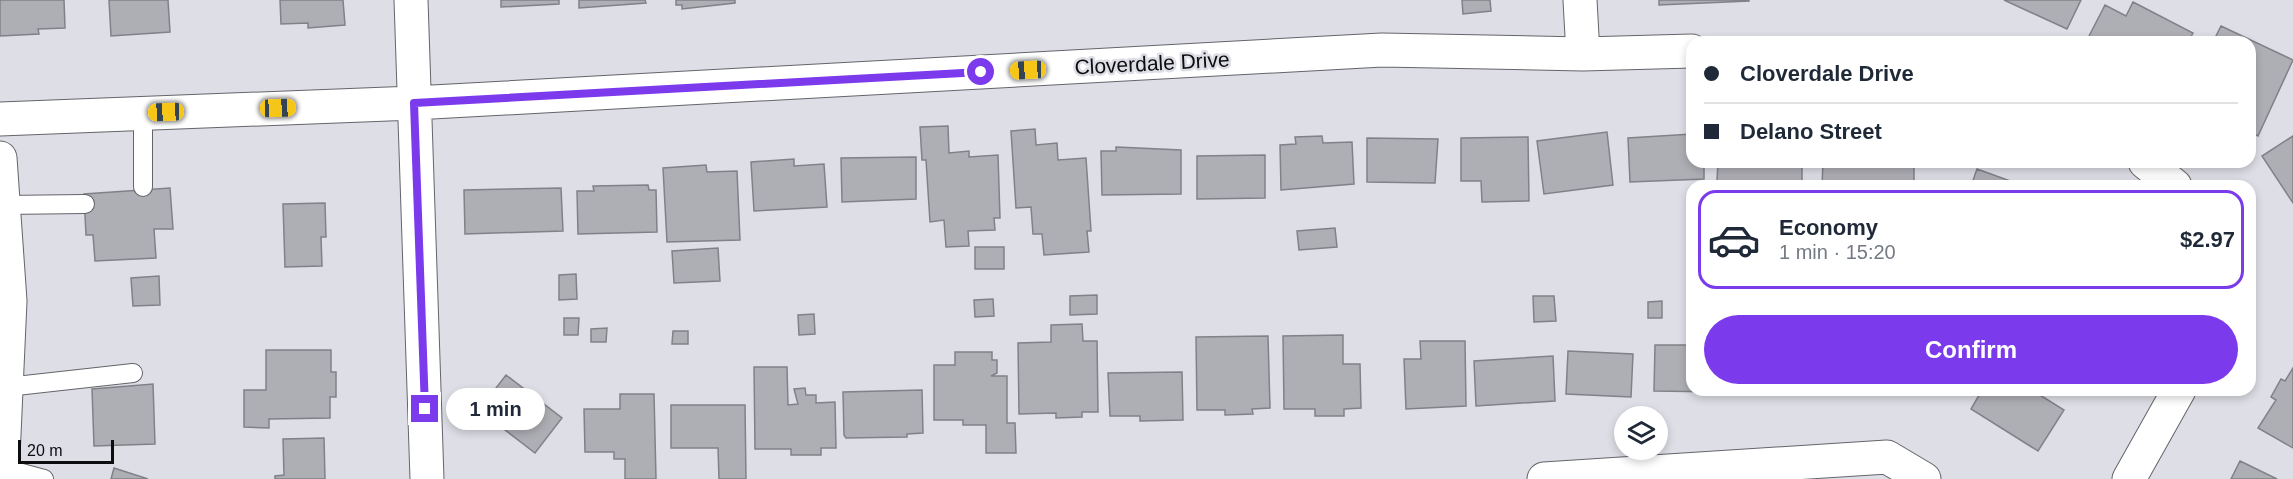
<!DOCTYPE html>
<meta charset="utf-8">
<style>
body{margin:0;font-family:Helvetica,sans-serif;background:#f6f6f7;color:#1f2937;height:100vh;display:flex;flex-direction:column;font-size:22px;white-space:nowrap}
*{box-sizing:border-box;margin:0}
p{font-size:20px;color:#747a83}
.icon{flex:none;width:33px;height:33px;fill:none;stroke:currentColor;stroke-width:2;stroke-linecap:round;stroke-linejoin:round}
.map{position:relative;flex:1;overflow:hidden}
.details{position:absolute;left:1686px;top:180px;width:570px;height:216px;display:flex;flex-direction:column;background:#fff;border-radius:18px;box-shadow:0 3px 9px #0003}
.details>*{flex:none}
.guide{position:absolute;left:1686px;top:36px;width:570px;height:132px;border-radius:18px;box-shadow:0 3px 9px #0003;display:grid;align-content:center;height:132px;padding:0 18px;background:#fff}
.tools{position:absolute;left:1614px;top:406px;display:grid;gap:12px}
.tools a{display:grid;place-items:center;width:54px;height:54px;border-radius:50%;background:#fff;box-shadow:0 3px 9px #0003;font-size:30px}
.scale{position:absolute;left:18px;bottom:15px;width:96px;box-sizing:border-box;padding-left:6px;border:3px solid #0d0d10;border-top:0;font-size:16px;line-height:21px;white-space:nowrap;color:#0d0d10;-webkit-text-stroke:4px #dedee6;paint-order:stroke}
.end{position:absolute;width:27px;height:27px;margin:-14px;border:8px solid #7c3aed;background:#fff;box-shadow:0 0 0 3px #fff}
.from{border-radius:50%}
.bubble{position:absolute;height:42px;border-radius:21px;background:#fff;box-shadow:0 3px 9px #0003;font-size:20px;font-weight:700;line-height:42px;text-align:center}
.car{position:absolute;width:18px;height:36px;margin:-18px -9px;border-radius:8px;box-shadow:0 0 4px 2px #0007;background:linear-gradient(#f5c518 24%,#345 0 40%,#f5c518 0 76%,#345 0 86%,#f5c518 0)}
.guide b{display:flex;align-items:center;gap:21px;height:57px;font-size:22px}
.guide b+b{border-top:2px solid #e0e1e3}
.guide i{width:15px;height:15px;background:#1f2937}
ul{padding:10px 0 0;list-style:none}
li{display:flex;align-items:center;gap:18px;height:99px;margin:0 12px 9px;padding:0 6px;border:3px solid transparent;border-radius:18px}
li div{flex:1}
li b{display:block;font-size:22px}
li em{font-style:normal;font-weight:700}
li.current{border-color:#7c3aed}
li>.icon{width:54px;height:54px;stroke-width:1.5}
.primary-button{display:flex;gap:12px;margin-top:auto;padding:12px 18px}
.primary-button a{flex:1;height:69px;border-radius:36px;background:#7c3aed;color:#fff;font-size:24px;font-weight:700;line-height:69px;text-align:center}
.map>svg:first-child{display:block}
.building{fill:#aeaeb5;stroke:#818188;stroke-width:1.5}
.lines{fill:none;stroke-linecap:round;stroke-linejoin:round}
.service-casing{stroke:#64646b;stroke-width:20}
.minor-casing{stroke:#64646b;stroke-width:35}
.service{stroke:#fff;stroke-width:18}
.minor{stroke:#fff;stroke-width:33}
.route{stroke:#7c3aed;stroke-width:8}
.labels{text-anchor:middle;dominant-baseline:central;stroke-width:5;stroke-linejoin:round;paint-order:stroke}
.street-label{font-size:21px;fill:#0d0d10;stroke:#dedee6}
</style>
<div class="map">
<svg width="2293" height="479" viewBox="0 0 2293 479">
<rect width="100%" height="100%" fill="#dedee6"/>
<!-- building -->
<path class="building" d="M0,0H64L65,28L38,29L39,34L0,36Z
M109,0H168L170,32L111,36Z
M280,0H343L345,25L308,28V23L281,24Z
M501,0H559V4L501,7Z
M579,0H645L646,3L579,8Z
M676,0H735V3L682,9V5H676Z
M1462,0H1490L1491,11L1463,14Z
M1659,0H1749V1L1659,5Z
M2004,0H2081L2067,29Z
M2133,2L2193,33L2188,42H2086L2105,5L2126,16Z
M2221,26L2293,60L2258,136L2250,132V42H2213Z
M948,126L949,153L969,151V157L998,155L1000,218H994L995,230L968,231L969,246L946,247L944,220L930,222L926,160H922L920,127Z
M1035,129L1036,145L1057,143L1058,160L1086,158L1091,231H1087L1089,252L1044,255L1042,234H1033L1031,207L1016,208L1011,131Z
M1607,132L1613,185L1544,194L1537,141Z
M1692,134V162H1704V179L1630,182L1628,138Z
M1322,136L1323,143L1352,142L1354,184L1281,190L1280,145L1296,144L1295,137Z
M2293,136V203L2262,156Z
M1528,137L1529,201L1482,202L1481,181H1461V138Z
M1367,138L1438,139L1435,183L1367,182Z
M1116,147L1181,150V194L1102,195L1101,151H1116Z
M1265,155V198L1197,199V156Z
M916,157V199L842,202L841,158Z
M794,159V166L824,164L827,207L754,211L751,162Z
M1718,162H1802V183L1717,181Z
M1823,162H1914V186H1822Z
M706,165L707,172L737,171L740,240L667,242L663,168Z
M1977,169L2024,186H1971Z
M648,185L649,190H656L657,232L578,234L577,191H594L593,186Z
M170,188L173,229H154L156,258L95,261L93,235H86L84,194Z
M561,188L563,231L465,234L464,190Z
M325,203L326,237H321L322,266L285,267L283,204Z
M1335,228L1337,247L1299,250L1297,231Z
M975,247H1004V269H975Z
M718,248L720,281L674,283L672,251Z
M576,274L577,299L559,300V275Z
M159,276L160,305L133,306L131,278Z
M1097,295V314L1070,315V296Z
M1533,296H1554L1556,321L1534,322Z
M993,299L994,316L975,317L974,300Z
M1662,301V318H1648V302Z
M814,314L815,334L799,335L798,315Z
M564,318H579L578,335H564Z
M1082,324L1083,341H1097L1098,412H1082V417L1056,418V413L1019,414L1018,343L1051,342V325Z
M607,328L606,342H591V329Z
M673,331H688V344H672Z
M1343,335V364H1360L1361,408L1344,409V416H1315V409H1284L1283,336Z
M1268,336L1270,408L1252,409L1253,414L1225,415V410H1197L1196,337Z
M1420,341H1465L1466,406L1406,409L1404,359H1421Z
M1655,345H1692V390H1720V392L1654,391Z
M266,350H331V372H336V397H330V418L269,419V428L244,427V390H266Z
M1568,351L1633,354L1631,397L1566,394Z
M955,352H992V360H997V373L991,376H1007V423H1015L1016,453H986V425H963V420H934V365H955Z
M1553,356L1555,401L1476,406L1474,361Z
M754,367H787L788,405L798,404L794,389L805,388L806,395H816V403L835,402L836,448H821V455H791V449H755Z
M2293,368V448L2258,428L2276,400L2271,397L2281,379L2285,381Z
M1182,372L1183,420L1140,421V416H1110L1108,373Z
M506,375L562,418L535,453L479,410Z
M153,384L155,444L94,446L92,389Z
M922,390L923,433L907,434V437L846,438L844,435L843,392Z
M1746,390H1822L1746,392Z
M1982,390H2032L2064,410L2038,451L1971,409Z
M620,394H654L656,479H625V459H614V452H585L584,409H620Z
M671,405H745L746,479H719L718,448H671Z
M324,438L325,479H275V476L284,475L283,439Z
M2240,461L2277,479H2231Z
M114,468L148,479H111Z"/>
<g class="lines">
<!-- service casing -->
<g class="service-casing">
<path id="service" d="M143,113V187
M3,205L85,204
M7,387L133,373
M3,468L44,479"/>
</g>
<!-- minor casing -->
<g class="minor-casing">
<path id="minor" d="M411,0L427,479
M1580,0L1583,54
M0,119L414,103L1382,50L1583,54L1692,51
M0,158L10,301L2,479
M2145,162L2175,186
M1544,479L1887,457L1924,479
M2129,479L2179,390"/>
</g>
<!-- service -->
<use href="#service" class="service"/>
<!-- minor -->
<use href="#minor" class="minor"/>
</g>
<g class="lines">
<!-- route -->
<path class="route" d="M425,409L414,103L981,72"/>
</g>
<g class="labels">
<!-- street labels -->
<g class="street-label">
<text transform="translate(1152 63) rotate(-3)">Cloverdale Drive</text>
</g>
</g>
</svg>
<div class="tools">
<a><svg class="icon" aria-label="layers" viewBox="0 0 24 24"><path d="M12 4l9 5-9 5-9-5zM3 14l9 5 9-5"/></svg></a>
</div>
<div class="scale">20 m</div>
<i class="end from" style="left:981px;top:72px"></i>
<i class="end" style="left:425px;top:409px"></i>
<div class="bubble" style="left:446px;top:388px;width:99px">1 min</div>
<i class="car" style="left:1028px;top:70px;rotate:267deg"></i>
<i class="car" style="left:278px;top:108px;rotate:88deg"></i>
<i class="car" style="left:166px;top:112px;rotate:268deg"></i>
<div class="guide">
<b><i class="from"></i>Cloverdale Drive</b>
<b><i></i>Delano Street</b>
</div>
<section class="details">
<ul>
<li class="current"><svg class="icon" aria-label="car" viewBox="0 0 24 24"><path d="M5 17H2v-5l4-1 3-4h7l3 4 3 1v5h-3M9 17h6M6 11h13"/><circle cx="7" cy="17" r="2"/><circle cx="17" cy="17" r="2"/></svg><div><b>Economy</b><p>1 min · 15:20</p></div><em>$2.97</em></li>
</ul>
<div class="primary-button"><a>Confirm</a></div>
</section>
</div>
